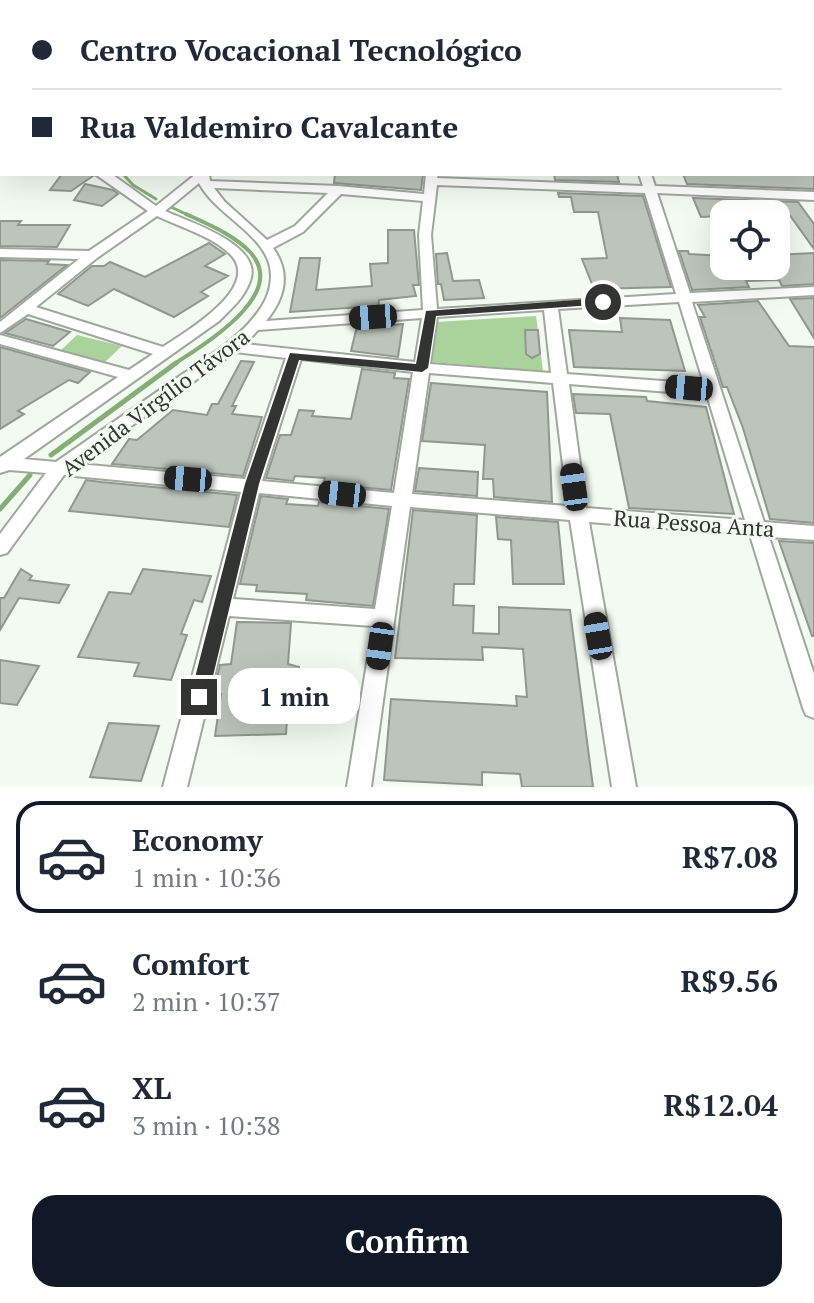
<!DOCTYPE html>
<meta charset="utf-8">
<style>
body{margin:0;font-family:"PT Serif",serif;background:#f6f6f7;color:#1f2937;height:100vh;display:flex;flex-direction:column;font-size:30px;white-space:nowrap}
*{box-sizing:border-box;margin:0}
p{font-size:26px;color:#747a83}
.icon{flex:none;width:44px;height:44px;fill:none;stroke:currentColor;stroke-width:2;stroke-linecap:round;stroke-linejoin:round}
.map{position:relative;height:787px;overflow:hidden}
.panel{display:flex;flex-direction:column;background:#fff;flex:1}
.panel>*{flex:none}
.banner{position:absolute;left:0px;top:0px;width:814px;height:176px;box-shadow:0 8px 32px #0002;display:grid;align-content:center;height:176px;padding:0 32px;background:#fff}
.buttons{position:absolute;left:710px;top:200px;display:grid;gap:16px}
.buttons a{display:grid;place-items:center;width:80px;height:80px;border-radius:16px;background:#fff;box-shadow:0 8px 32px #0002;font-size:40px}
.end{position:absolute;width:36px;height:36px;margin:-18px;border:10px solid #313430;background:#fff;box-shadow:0 0 0 4px #fff}
.from{border-radius:50%}
.bubble{position:absolute;height:56px;border-radius:24px;background:#fff;box-shadow:0 8px 32px #0002;font-size:26px;font-weight:800;line-height:56px;text-align:center}
.car{position:absolute;width:24px;height:48px;margin:-24px -12px;border-radius:10px;box-shadow:0 0 6px 2px #0007;background:linear-gradient(#222 24%,#8ab4d8 0 40%,#222 0 76%,#8ab4d8 0 86%,#222 0)}
.banner b{display:flex;align-items:center;gap:28px;height:76px;font-size:30px}
.banner b+b{border-top:2px solid #e0e1e3}
.banner i{width:20px;height:20px;background:#1f2937}
ul{padding:14px 0 0;list-style:none}
li{display:flex;align-items:center;gap:24px;height:112px;margin:0 16px 12px;padding:0 16px;border:4px solid transparent;border-radius:24px}
li div{flex:1}
li b{display:block;font-size:30px}
li em{font-style:normal;font-weight:800}
li.current{border-color:#111827}
li>.icon{width:72px;height:72px;stroke-width:1.5}
.cta{display:flex;gap:16px;margin-top:auto;padding:16px 32px}
.cta a{flex:1;height:92px;border-radius:24px;background:#111827;color:#fff;font-size:32px;font-weight:800;line-height:92px;text-align:center}
.map>svg:first-child{display:block}
.green{fill:#aad39c}
.lines{fill:none;stroke-linecap:round;stroke-linejoin:round}
.stream-far2{stroke:#85ae76;stroke-width:3}
.stream-far1{stroke:#85ae76;stroke-width:4}
.stream{stroke:#85ae76;stroke-width:5}
.building{fill:#bdc4bb;stroke:#91978f;stroke-width:2}
.minor-casing{stroke:#a0a79e;stroke-width:4}
.minor{fill:#fff;fill-rule:evenodd}
.route{fill:#313430}
.labels{text-anchor:middle;dominant-baseline:central;stroke-width:6;stroke-linejoin:round;paint-order:stroke}
.street-label{font-size:22px;fill:#313430;stroke:#f3faf1}
</style>
<div class="map">
<svg width="814" height="787" viewBox="0 0 814 787">
<rect width="100%" height="100%" fill="#f3faf1"/>
<!-- green -->
<path class="green" d="M536,316L543,371L430,362L436,322Z
M77,335L122,346L104,363L59,352Z"/>
<g class="lines">
<!-- stream-far2 -->
<path class="stream-far2" d="M123,174L133,185L156,199
M171,207L190,216"/>
<!-- stream-far1 -->
<path class="stream-far1" d="M173,365C202,345 290,295 250,252C233,234 207,224 186,214"/>
<!-- stream -->
<path class="stream" d="M51,455L176,363
M0,509L30,475"/>
</g>
<!-- building -->
<path class="building" d="M62,174H92L93,176L71,191L50,190Z
M335,174H423L421,190L334,183Z
M554,174H617L619,182L555,180Z
M683,174H814V189L687,184Z
M85,184L113,190L118,194L102,206L74,200Z
M558,193L643,196L671,287L594,289L582,259L607,258L598,212H574L571,197H559Z
M693,198L798,202L814,224V249L786,210L748,209L751,214L701,217Z
M0,221H21L18,225H70L57,247L0,246Z
M388,230H414L419,285H413L416,296L379,300L378,310L360,311L361,307L290,312L300,258H320L316,290L372,286L370,264L388,263Z
M209,243L225,254L205,266L228,276L201,292L208,296L174,317L114,289L88,306L58,294L92,266H104L110,262L145,277Z
M679,251H688L689,254L724,256V266H776V255L814,253V284L782,286L779,280L746,281L749,287L692,290Z
M447,253L453,281L479,280L484,298L444,300L441,284H438L436,254Z
M0,260L49,261L47,264L67,265L0,318Z
M814,298V338L790,299Z
M758,301L789,346L814,347V523L770,519L743,428L727,387H723L700,317H705L698,305Z
M620,318L670,320L685,371L574,367L569,330L622,332Z
M26,319L70,332L53,346L5,333Z
M377,324V327L403,324L398,357L351,351L357,326Z
M525,330H538L540,354L532,358L526,354Z
M0,347L90,372L78,383L69,380L18,411L24,414L0,429Z
M241,361L254,362L232,406H236L232,414L262,417L243,476L112,464L129,439L137,440L173,410L207,415L212,404H218Z
M362,369L395,373L394,378L409,379L391,490L323,484L325,478L295,476L293,481L266,478L280,435H291L299,410L314,411L312,416L351,419Z
M431,383L547,392L552,502L494,497L493,479H483L485,445L422,441Z
M573,394L646,397L647,401L706,407L734,514L629,508L610,414L576,413Z
M419,468L478,472L477,496L415,491Z
M86,480L101,482L237,495L229,527L69,511Z
M261,496L288,499L286,504L318,506L319,502L389,509L373,606L306,600L307,594L256,591L257,585L240,584Z
M413,510L477,515L474,584H454L453,605L474,606L473,633L499,634V607L570,610L593,787H522L520,774L482,772V785L384,780L391,699L517,706L516,696L527,697L523,649L482,647L483,660L395,658Z
M496,517L558,522L564,584H513L511,540L498,539Z
M779,541L814,543V636H812Z
M21,569L32,576L29,580L69,585L59,603L19,598L0,630V598H4Z
M143,569L211,576L202,602L194,600L181,634L187,635L171,680L134,676L139,663L78,657L109,592L131,594Z
M237,622L291,623L288,664L299,667L297,690L289,691L286,734L215,736L221,694H214L216,682L220,665L231,664Z
M0,660L39,666L17,705L0,703Z
M109,723L159,726L141,781L90,777Z"/>
<g class="lines">
<!-- minor casing -->
<g class="minor-casing">
<path id="minor" d="M27,0H35L36,2H28Z
M341,0H349L340,2Z
M522,0H530V2H522Z
M722,0H732L734,2H724Z
M804,0H813L814,3L806,2Z
M2,24V30L0,31V25Z
M812,42L814,43V50L812,49Z
M812,57H814V63H812Z
M0,80H2V86H0Z
M0,105H2L0,113Z
M812,132H814V138H812Z
M0,158H2V164H0Z
M95,174L113,175L156,206L196,174H209L210,181L338,186L424,194L426,174H438L437,178L643,186L639,174H651L655,186L814,192V200L657,193L690,293L814,287V295L692,302L764,522L814,526V540L769,537L814,674V718L806,715L803,708L750,535L589,522L636,787H612L570,520L410,507L371,787H347L373,626L229,616L187,787H163L241,492L64,475L7,553L0,555V534L46,473L9,470L0,473V457L118,377L0,344V335L129,370L153,354L28,314L0,333V322L79,259L0,257V249L89,251L148,211ZM199,183C215,213 256,230 268,260C275,278 269,297 258,312C238,340 206,358 177,378C137,406 96,434 56,462L24,459L219,321C231,309 244,298 250,281C264,245 189,222 165,211ZM437,185L645,193L676,294L437,309L431,235ZM214,188L328,193L295,226L267,240L225,202ZM341,194L423,201L419,235L423,310L266,321C285,298 291,273 273,248L303,232ZM157,216C180,227 211,236 229,253C265,286 185,332 163,347L36,307L97,258ZM679,302L704,384L567,374L558,309ZM544,310L551,373L430,364L437,317ZM422,318L415,362L245,344L258,330ZM235,352L286,358L245,479L78,464ZM301,359L413,372L394,493L262,481ZM429,373L553,383L568,506L412,494ZM569,384L707,395L745,520L586,508ZM259,493L392,506L375,609L233,599Z"/>
</g>
<!-- minor -->
<use href="#minor" class="minor"/>
</g>
<!-- route -->
<path class="route" d="M603,298L607,299V304L436,316L428,368L422,372L299,360L259,484L208,697L205,703H192L190,697L245,484L290,353L416,364L426,311Z"/>
<g class="labels">
<!-- street labels -->
<g class="street-label">
<text transform="translate(155 402) rotate(-37)">Avenida Virgílio Távora</text>
<text transform="translate(694 523) rotate(4)">Rua Pessoa Anta</text>
</g>
</g>
</svg>
<div class="buttons">
<a><svg class="icon" aria-label="locate" viewBox="0 0 24 24"><circle cx="12" cy="12" r="6"/><path d="M12 2v4M12 18v4M2 12h4M18 12h4"/></svg></a>
</div>
<i class="end from" style="left:603px;top:302px"></i>
<i class="end" style="left:199px;top:697px"></i>
<div class="bubble" style="left:228px;top:668px;width:132px">1 min</div>
<i class="car" style="left:373px;top:317px;rotate:266deg"></i>
<i class="car" style="left:689px;top:388px;rotate:275deg"></i>
<i class="car" style="left:188px;top:479px;rotate:275deg"></i>
<i class="car" style="left:574px;top:487px;rotate:352deg"></i>
<i class="car" style="left:342px;top:494px;rotate:276deg"></i>
<i class="car" style="left:598px;top:636px;rotate:350deg"></i>
<i class="car" style="left:380px;top:646px;rotate:188deg"></i>
<div class="banner">
<b><i class="from"></i>Centro Vocacional Tecnológico</b>
<b><i></i>Rua Valdemiro Cavalcante</b>
</div>
</div>
<section class="panel">
<ul>
<li class="current"><svg class="icon" aria-label="car" viewBox="0 0 24 24"><path d="M5 17H2v-5l4-1 3-4h7l3 4 3 1v5h-3M9 17h6M6 11h13"/><circle cx="7" cy="17" r="2"/><circle cx="17" cy="17" r="2"/></svg><div><b>Economy</b><p>1 min · 10:36</p></div><em>R$7.08</em></li>
<li><svg class="icon" aria-label="car" viewBox="0 0 24 24"><path d="M5 17H2v-5l4-1 3-4h7l3 4 3 1v5h-3M9 17h6M6 11h13"/><circle cx="7" cy="17" r="2"/><circle cx="17" cy="17" r="2"/></svg><div><b>Comfort</b><p>2 min · 10:37</p></div><em>R$9.56</em></li>
<li><svg class="icon" aria-label="car" viewBox="0 0 24 24"><path d="M5 17H2v-5l4-1 3-4h7l3 4 3 1v5h-3M9 17h6M6 11h13"/><circle cx="7" cy="17" r="2"/><circle cx="17" cy="17" r="2"/></svg><div><b>XL</b><p>3 min · 10:38</p></div><em>R$12.04</em></li>
</ul>
<div class="cta"><a>Confirm</a></div>
</section>
